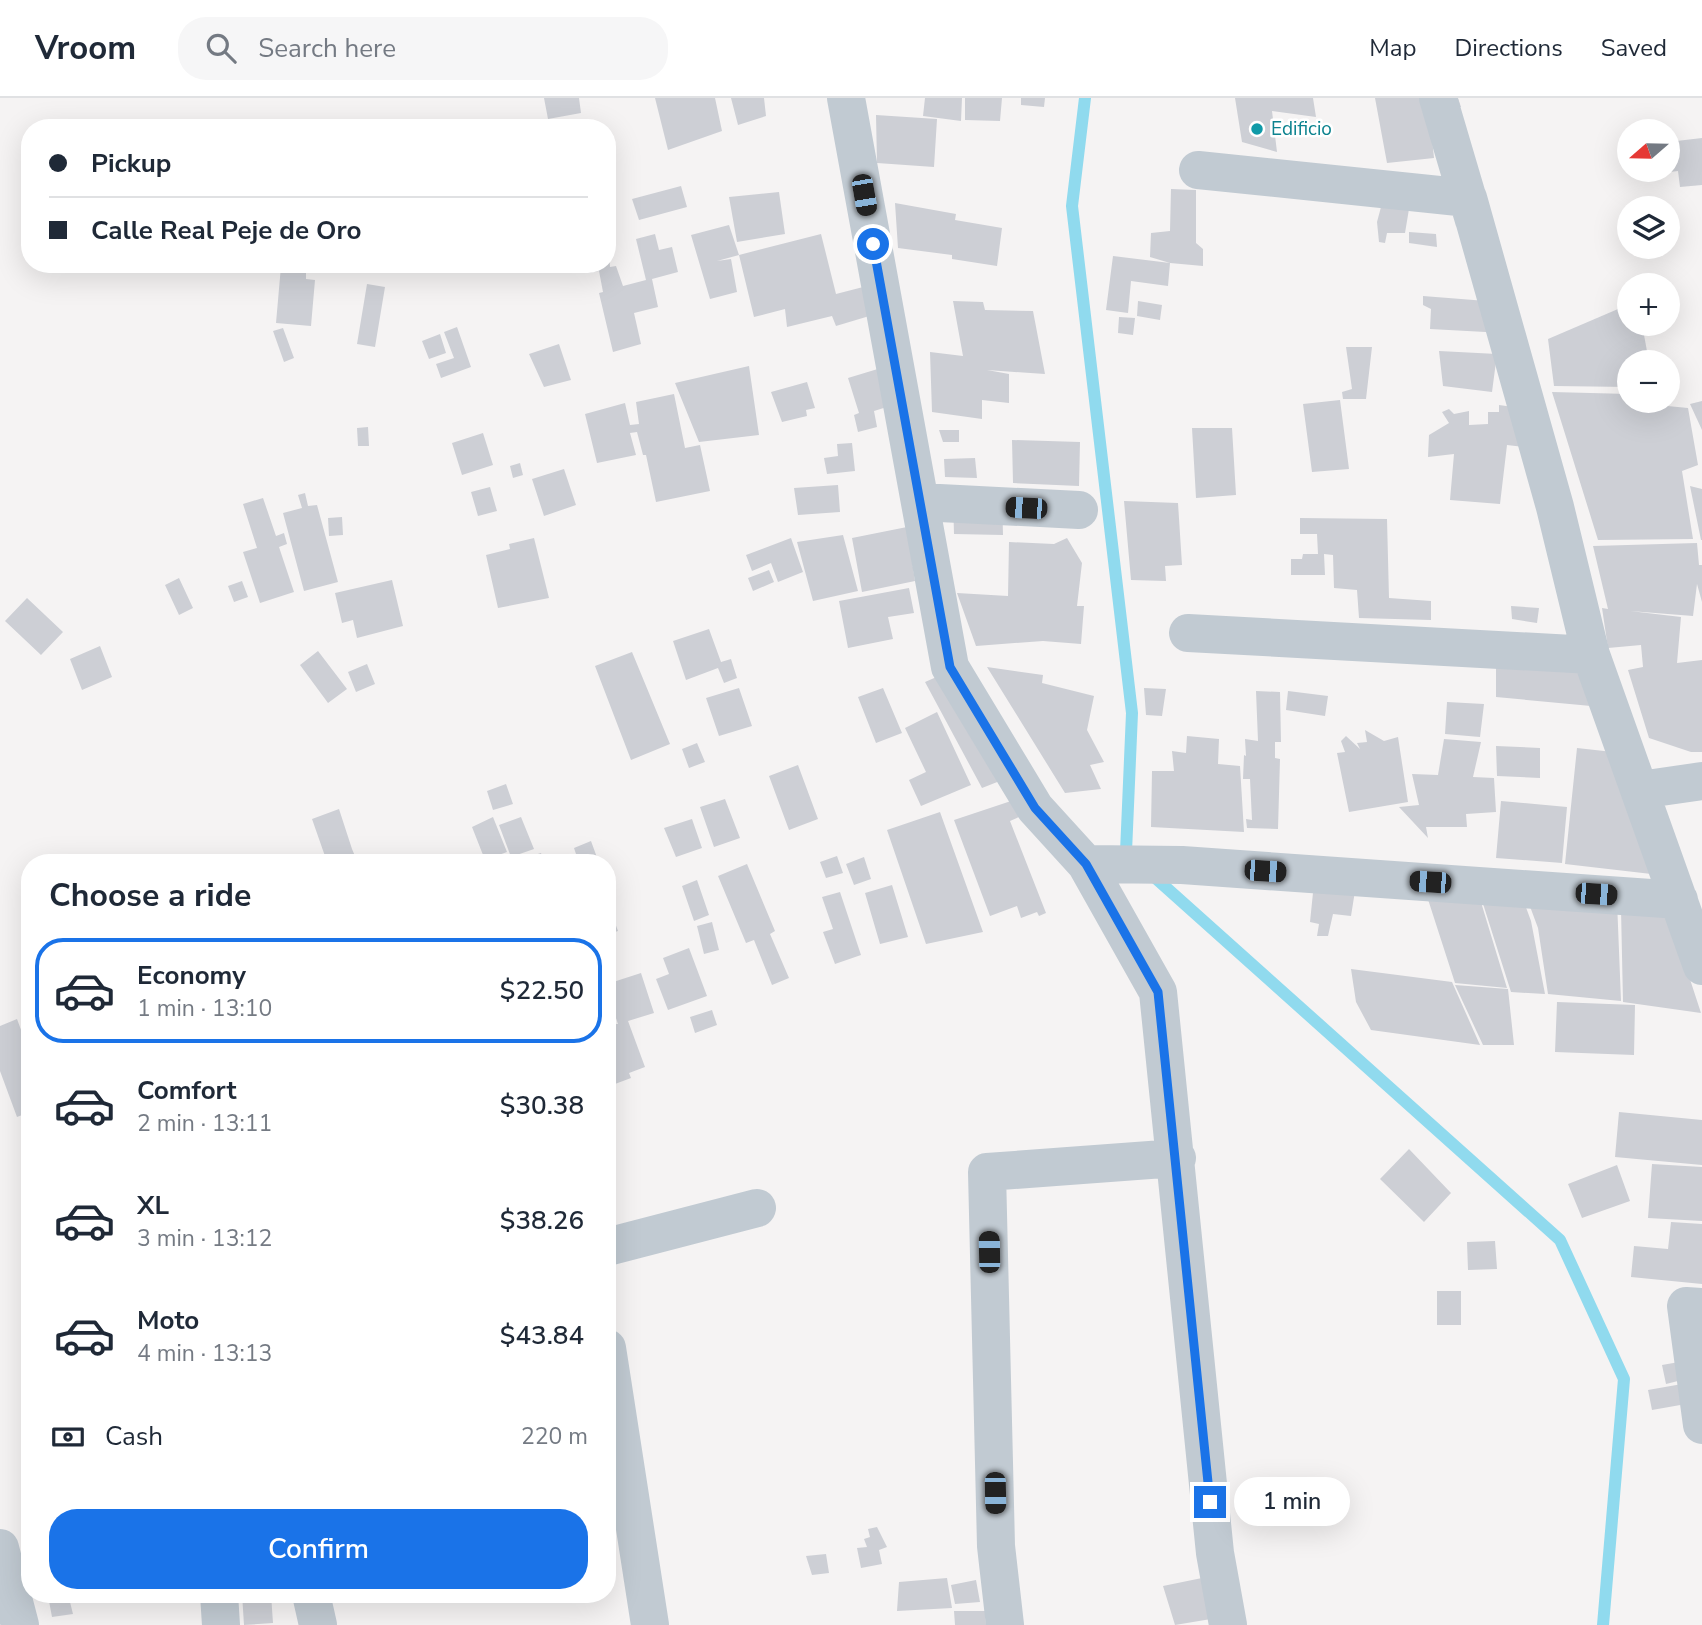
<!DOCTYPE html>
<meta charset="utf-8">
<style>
body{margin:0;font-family:"Nunito Sans",sans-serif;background:#f6f6f7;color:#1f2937;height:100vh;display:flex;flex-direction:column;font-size:26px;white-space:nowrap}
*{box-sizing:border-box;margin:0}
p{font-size:23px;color:#747a83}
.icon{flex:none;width:38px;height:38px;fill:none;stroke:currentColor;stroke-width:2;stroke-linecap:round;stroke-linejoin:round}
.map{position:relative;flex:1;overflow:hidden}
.panel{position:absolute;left:21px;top:756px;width:595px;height:749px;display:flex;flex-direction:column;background:#fff;border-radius:28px;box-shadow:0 7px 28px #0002}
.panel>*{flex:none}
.banner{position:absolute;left:21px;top:21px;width:595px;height:154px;border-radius:28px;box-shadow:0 7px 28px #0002;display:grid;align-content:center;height:154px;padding:0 28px;background:#fff}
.needle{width:46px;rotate:250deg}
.controls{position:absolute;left:1617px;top:21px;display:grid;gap:14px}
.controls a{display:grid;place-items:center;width:63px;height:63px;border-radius:50%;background:#fff;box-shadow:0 7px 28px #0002;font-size:35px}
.end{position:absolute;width:32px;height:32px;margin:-16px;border:9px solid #1a73e8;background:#fff;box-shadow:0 0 0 4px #fff}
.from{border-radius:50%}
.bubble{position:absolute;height:49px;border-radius:24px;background:#fff;box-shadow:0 7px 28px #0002;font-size:23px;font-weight:600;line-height:49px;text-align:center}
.car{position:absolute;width:21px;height:42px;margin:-21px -10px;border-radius:9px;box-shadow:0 0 5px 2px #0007;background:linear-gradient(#222 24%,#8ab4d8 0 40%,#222 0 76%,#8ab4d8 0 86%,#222 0)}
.banner b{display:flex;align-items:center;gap:24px;height:66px;font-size:26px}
.banner b+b{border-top:2px solid #e0e1e3}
.banner i{width:18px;height:18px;background:#1f2937}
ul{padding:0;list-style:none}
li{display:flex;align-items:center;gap:21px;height:105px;margin:0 14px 10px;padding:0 14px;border:4px solid transparent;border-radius:28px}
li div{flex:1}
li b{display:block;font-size:26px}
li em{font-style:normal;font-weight:600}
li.on{border-color:#1a73e8}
li>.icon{width:63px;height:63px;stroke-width:1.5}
h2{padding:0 28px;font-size:32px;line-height:84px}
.pay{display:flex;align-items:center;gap:18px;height:77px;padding:0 28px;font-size:26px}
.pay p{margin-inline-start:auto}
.button{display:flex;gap:14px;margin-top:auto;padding:14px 28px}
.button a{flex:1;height:80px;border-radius:28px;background:#1a73e8;color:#fff;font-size:28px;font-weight:600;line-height:80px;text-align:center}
header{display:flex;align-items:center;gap:42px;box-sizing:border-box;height:98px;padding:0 35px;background:#fff;border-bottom:2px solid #e0e1e3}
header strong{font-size:33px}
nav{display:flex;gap:38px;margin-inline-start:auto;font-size:24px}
.search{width:490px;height:63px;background:#f6f6f7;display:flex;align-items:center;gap:18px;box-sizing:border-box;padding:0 24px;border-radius:28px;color:#747a83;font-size:26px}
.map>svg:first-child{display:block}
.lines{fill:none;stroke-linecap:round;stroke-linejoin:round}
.stream{stroke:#90daee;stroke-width:12}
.building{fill:#cdcfd5}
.minor{stroke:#c1cad2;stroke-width:38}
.route{stroke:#1a73e8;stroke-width:9}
.culture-dot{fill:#0f9aa8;stroke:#fff;stroke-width:2.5}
.labels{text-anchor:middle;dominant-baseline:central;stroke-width:5;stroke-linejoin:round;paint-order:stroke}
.culture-label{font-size:19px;fill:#0d838f;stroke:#fff;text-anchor:start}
</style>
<header>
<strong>Vroom</strong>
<div class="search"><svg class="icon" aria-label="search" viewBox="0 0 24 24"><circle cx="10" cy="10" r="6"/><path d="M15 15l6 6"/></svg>Search here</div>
<nav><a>Map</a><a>Directions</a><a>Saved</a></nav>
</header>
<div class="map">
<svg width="1702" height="1527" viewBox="0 0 1702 1527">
<rect width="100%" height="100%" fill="#f5f3f3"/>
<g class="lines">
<!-- stream -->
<path class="stream" d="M1085,0L1072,108L1132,615L1126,754L1132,759
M1151,776L1560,1142L1624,1281L1603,1527"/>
</g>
<!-- building -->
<path class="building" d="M544,0H579L581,15L548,21Z
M655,0H715L722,33L668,52Z
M731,0H764L766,18L738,27Z
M925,0H962L961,23L923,18Z
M965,0H1002L1000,23L965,22Z
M1021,0H1045L1044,9L1021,7Z
M1235,0H1313L1316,19L1272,13L1277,54L1242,44Z
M1375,0H1458L1461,9L1429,12L1434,60L1387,65Z
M876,17L937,21L934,69L877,65Z
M1702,40V87L1680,89L1678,73L1654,76L1653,72H1668V44Z
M681,88L687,109L639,122L632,101Z
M1171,91L1196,92V145L1203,151V168L1170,165L1150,159L1151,135L1170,133Z
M779,94L785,136L737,144L729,99Z
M1411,99L1405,135H1387L1385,145L1379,144L1377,124L1381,109Z
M895,105L956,116L955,122L1002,130L997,168L952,161V157L898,150Z
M729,127L739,157L717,163L731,161L737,194L710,201L691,137Z
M1409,134L1436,136L1437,149L1409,145Z
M655,136L659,152L672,149L678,174L652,181L658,209L634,215L641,246L613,254L599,195L603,194L599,173L587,175L585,166H607L609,155L610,169L616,168L623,188L646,182L636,141Z
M821,136L836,196L867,188L876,216L836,228L832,218L787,229L785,211L754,219L739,157Z
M1113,158L1170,165L1168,188L1131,183L1128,215L1106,212Z
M281,168L306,170V181L315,182L311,228L276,225Z
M367,186L385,189L375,249L357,246Z
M1423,198L1499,204L1504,235L1430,231L1431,211L1423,207Z
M953,203L983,204L985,212L1033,213L1045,276L987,272L1009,276V305L982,302V321L932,314L930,254L963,258Z
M1138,203L1162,207L1160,222L1137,218Z
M1618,211H1629V226H1642L1649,264H1629V289L1554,288L1548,241Z
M1119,219L1135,220L1133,237L1118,235Z
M457,229L471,269L441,280L436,266L454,260L444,234Z
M283,230L294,260L284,264L273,233Z
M440,236L446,255L429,261L422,243Z
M559,246L571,282L544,289L529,256Z
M1346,249H1372L1366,301H1343L1342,294L1352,291Z
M1439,253L1497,256L1492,294L1443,288Z
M749,268L759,337L699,344L675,285Z
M881,270L890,308L874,313L877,329L858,334L854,317L859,315L848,280Z
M807,284L815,310L806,312L807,318L782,324L771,294Z
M1552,294L1629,296V303H1657V307L1688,310L1698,367L1682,373L1693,441L1598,442Z
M674,296L685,350L700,347L710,393L656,404L646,357H643L637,334L630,335L636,357L597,365L585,316L625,305L630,327L639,326L636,304Z
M1340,302L1349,371L1312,374L1303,306Z
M1702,303V332L1690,306Z
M1499,307L1528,311L1524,349L1507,347L1500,406L1450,402L1454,356L1428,359L1429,337L1449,325L1442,314L1449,311L1454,316L1469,313V327L1488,326V314H1499Z
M368,329L369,348H358L357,330Z
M1192,330H1232L1236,397L1196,400Z
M939,332H959V344H943Z
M483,335L493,367L462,377L452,345Z
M1012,342L1080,344L1079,388L1013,385Z
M852,345L855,373L827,376L824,360L838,358L837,346Z
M975,360L977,380L945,379L944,361Z
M520,365L523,377L513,380L510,368Z
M564,371L576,407L544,418L532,381Z
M838,387L840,414L798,417L794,390Z
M1690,388L1702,391V442H1701Z
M490,389L497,413L478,418L471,394Z
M305,395L308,408L317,407L338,484L304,493L283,415L302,410L298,397Z
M1002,397L1003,437L954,436L953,399Z
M263,400L276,438L284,435L287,446L279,449L294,494L260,505L243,454L257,450L243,406Z
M1124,403L1178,405L1182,467L1165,468L1166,483L1131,482Z
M342,419L343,437L329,438L328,420Z
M1300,420L1387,421L1389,500L1431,503V522L1359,520L1357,492L1334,490L1333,457L1324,456L1325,477H1291V461H1302L1303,456H1318L1317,436H1300Z
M907,429L915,483L862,494L852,440Z
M843,437L858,493L813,503L797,444Z
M534,440L549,500L498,510L486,457L510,451L509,446Z
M791,440L803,474L778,484L771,465L752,473L746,457Z
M1067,440L1082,465L1077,508H1084L1081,546L1043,543L976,548L957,495L1008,498L1009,444L1054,446Z
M1697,445L1699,467H1702V504L1697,486L1693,518L1630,513L1681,519L1677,565L1702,562V654H1691L1649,640L1628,572L1643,569L1641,547L1608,550L1602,510L1608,511L1593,448Z
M769,472L774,484L753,493L748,480Z
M179,480L193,510L179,517L165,487Z
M392,482L403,528L357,540L353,522L342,525L335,495Z
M242,483L248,499L234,504L228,488Z
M909,490L914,515L888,519L893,541L848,550L839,503Z
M27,500L63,534L41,557L5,523Z
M1511,508L1539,510L1537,525L1512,521Z
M709,531L721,564L731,561L737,580L724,585L718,570L686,582L673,543Z
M100,548L112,579L82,592L70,561Z
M318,553L347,591L328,605L300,567Z
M632,554L670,646L631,662L595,568Z
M367,566L375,586L356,594L348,574Z
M1589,566L1591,608L1496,599V569Z
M987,569L1043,577L1042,585L1094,598L1087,632L1104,664L1090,667L1101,691L1065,695Z
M948,574L1010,679L982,690L925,584Z
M739,590L752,628L719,638L706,600Z
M883,590L902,635L876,645L858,599Z
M1144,590L1166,591L1162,618L1146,617Z
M1256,593L1280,594L1281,644H1275V660L1280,661L1278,731L1247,730L1246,721L1252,722L1250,681H1243L1244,657L1246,658L1245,641L1258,643Z
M1288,593L1328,598L1325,618L1286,612Z
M1447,604L1484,606L1480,639L1445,636Z
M937,614L971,687L921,708L909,682L926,674L905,630Z
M1365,632L1384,643L1398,639L1408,704L1349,714L1337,655L1345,654L1341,643L1346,638L1360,651L1357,645L1367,644Z
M1187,638L1219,641L1218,666L1240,668L1244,734L1151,729L1152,673H1174L1172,653L1186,655Z
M1444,641L1481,644L1473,679L1494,680L1496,714L1466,716L1467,729H1426L1428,740L1399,709L1419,707L1412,676L1438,677Z
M697,645L705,664L689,670L682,651Z
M1496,648L1540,650V680L1497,678Z
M1577,650L1622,655L1660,777L1565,766Z
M798,667L818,721L789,732L769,678Z
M506,686L513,706L493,712L487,693Z
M725,701L740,740L714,749L700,709Z
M1014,702L1019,719L1010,723L1046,815L1039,818L1037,814L1021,820L1017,808L990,818L954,722Z
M1501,703L1567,709L1562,765L1496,760Z
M339,711L352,751L358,765H330L328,760L326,761L312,721Z
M940,714L983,834L926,846L887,732Z
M493,719L507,754L485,762L472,729Z
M521,719L534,751L511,759L499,727Z
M692,721L702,750L676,759L664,730Z
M591,743L599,765H579L574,750Z
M541,755L544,765H513V764Z
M837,758L843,775L826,780L820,764Z
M864,759L871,781L854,787L846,766Z
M747,766L775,833L770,836L789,880L772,887L754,842L746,845L718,778Z
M697,782L709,817L694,823L682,788Z
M1314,785L1355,793L1351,818L1333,816L1328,838H1317L1319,826L1310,824Z
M892,787L908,839L880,846L865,795Z
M1424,789L1477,791L1507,890L1455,885Z
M1478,790L1520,793L1531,823L1545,896L1511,894Z
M840,794L861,857L835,866L823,834L833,831L822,799Z
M1525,795L1617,803L1621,903L1548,896L1538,830Z
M1621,811L1669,817L1701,915L1623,904Z
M611,814L618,833L607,837V815Z
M712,824L719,852L704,856L697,828Z
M689,850L707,898L668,912L656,881L669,876L663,860Z
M1351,871L1452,884L1480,947L1371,932L1356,904Z
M641,875L654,915L628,923L645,969L629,975L631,980L607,989V926H618L607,894V886Z
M1455,887L1508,891L1514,947H1483Z
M1557,904L1635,907L1634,957L1555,954Z
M712,912L717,927L695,935L690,919Z
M17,921L30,956V1014L17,1019L0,973V928Z
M1619,1014L1702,1022V1067L1615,1059Z
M1409,1051L1451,1095L1424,1124L1380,1081Z
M1652,1066L1702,1069V1123L1648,1120Z
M1617,1067L1630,1103L1582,1120L1568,1086Z
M1671,1124L1702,1126V1186L1631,1179L1634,1148L1668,1151Z
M1495,1143L1497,1171L1468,1172L1467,1144Z
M1437,1193H1461V1227H1437Z
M1679,1264L1682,1282L1666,1286L1662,1267Z
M1682,1286L1686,1306L1652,1312L1648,1292Z
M877,1429L887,1449L879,1452L882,1466L861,1470L857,1450L867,1449L864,1441L870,1439L868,1431Z
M826,1456L829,1475L812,1477L806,1458Z
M947,1480L952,1510L897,1513L899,1484Z
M1202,1480L1211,1521L1175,1527L1163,1488Z
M976,1482L980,1504L955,1506L951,1487Z
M68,1496L73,1516L52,1519L48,1498Z
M242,1496H271L273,1525L244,1527Z
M954,1513H985L986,1527H955Z"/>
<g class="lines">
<!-- minor -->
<path class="minor" d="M846,0L950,569L1035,710L1086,766L1158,894L1215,1455L1228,1527
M1438,0L1474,122
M1198,72L1468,100L1555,409L1591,557L1702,868
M920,404L1079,412
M1188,535L1591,557
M1640,692L1702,683
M1086,766L1182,767L1679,802
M607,1149L757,1110
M1702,1209L1686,1208L1702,1327
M607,1250L650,1527
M0,1450L20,1527
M219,1496L221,1527
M311,1496L318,1527
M1005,1527L996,1448L987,1074L1177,1060"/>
</g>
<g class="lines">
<!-- route -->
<path class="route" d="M873,146L950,569L1035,710L1086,766L1158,894L1210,1404"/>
</g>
<!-- markers -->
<circle class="culture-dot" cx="1257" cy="31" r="7"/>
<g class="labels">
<!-- culture labels -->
<g class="culture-label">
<text x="1271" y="31">Edificio</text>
</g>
</g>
</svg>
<div class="controls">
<a><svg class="needle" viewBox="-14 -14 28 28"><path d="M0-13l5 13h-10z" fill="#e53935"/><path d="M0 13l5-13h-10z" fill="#747a83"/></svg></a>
<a><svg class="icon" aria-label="layers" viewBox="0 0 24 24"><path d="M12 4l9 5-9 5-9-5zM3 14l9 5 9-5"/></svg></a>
<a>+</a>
<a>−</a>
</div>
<i class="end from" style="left:873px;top:146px"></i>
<i class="end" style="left:1210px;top:1404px"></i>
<div class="bubble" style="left:1234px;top:1379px;width:116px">1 min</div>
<i class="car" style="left:864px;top:97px;rotate:170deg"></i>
<i class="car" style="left:1026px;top:410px;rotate:273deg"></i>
<i class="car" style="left:1265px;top:773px;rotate:94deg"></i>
<i class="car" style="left:1430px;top:784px;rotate:274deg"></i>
<i class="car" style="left:1596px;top:796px;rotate:94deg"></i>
<i class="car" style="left:989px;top:1154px;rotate:359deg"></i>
<i class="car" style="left:995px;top:1395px;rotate:179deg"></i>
<div class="banner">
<b><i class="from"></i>Pickup</b>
<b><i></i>Calle Real Peje de Oro</b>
</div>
<section class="panel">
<h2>Choose a ride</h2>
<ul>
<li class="on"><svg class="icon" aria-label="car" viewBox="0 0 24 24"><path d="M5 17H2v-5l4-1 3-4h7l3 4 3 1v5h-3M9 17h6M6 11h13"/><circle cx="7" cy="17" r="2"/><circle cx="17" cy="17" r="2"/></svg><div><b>Economy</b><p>1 min · 13:10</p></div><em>$22.50</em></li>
<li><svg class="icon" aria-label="car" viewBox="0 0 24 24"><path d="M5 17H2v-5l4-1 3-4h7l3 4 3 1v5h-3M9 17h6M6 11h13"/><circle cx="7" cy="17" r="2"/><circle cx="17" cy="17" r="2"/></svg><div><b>Comfort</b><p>2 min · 13:11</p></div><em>$30.38</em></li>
<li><svg class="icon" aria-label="car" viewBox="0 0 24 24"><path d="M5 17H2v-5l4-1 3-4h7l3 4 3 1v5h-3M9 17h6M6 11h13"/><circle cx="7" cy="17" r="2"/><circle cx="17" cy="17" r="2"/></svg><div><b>XL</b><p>3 min · 13:12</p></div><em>$38.26</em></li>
<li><svg class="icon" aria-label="car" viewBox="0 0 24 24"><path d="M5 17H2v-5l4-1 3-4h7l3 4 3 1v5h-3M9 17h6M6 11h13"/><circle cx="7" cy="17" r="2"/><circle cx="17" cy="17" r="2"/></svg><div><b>Moto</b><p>4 min · 13:13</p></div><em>$43.84</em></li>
</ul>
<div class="pay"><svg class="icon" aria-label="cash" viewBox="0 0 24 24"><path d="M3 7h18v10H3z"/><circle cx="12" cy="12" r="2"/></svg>Cash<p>220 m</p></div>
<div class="button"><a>Confirm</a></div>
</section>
</div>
